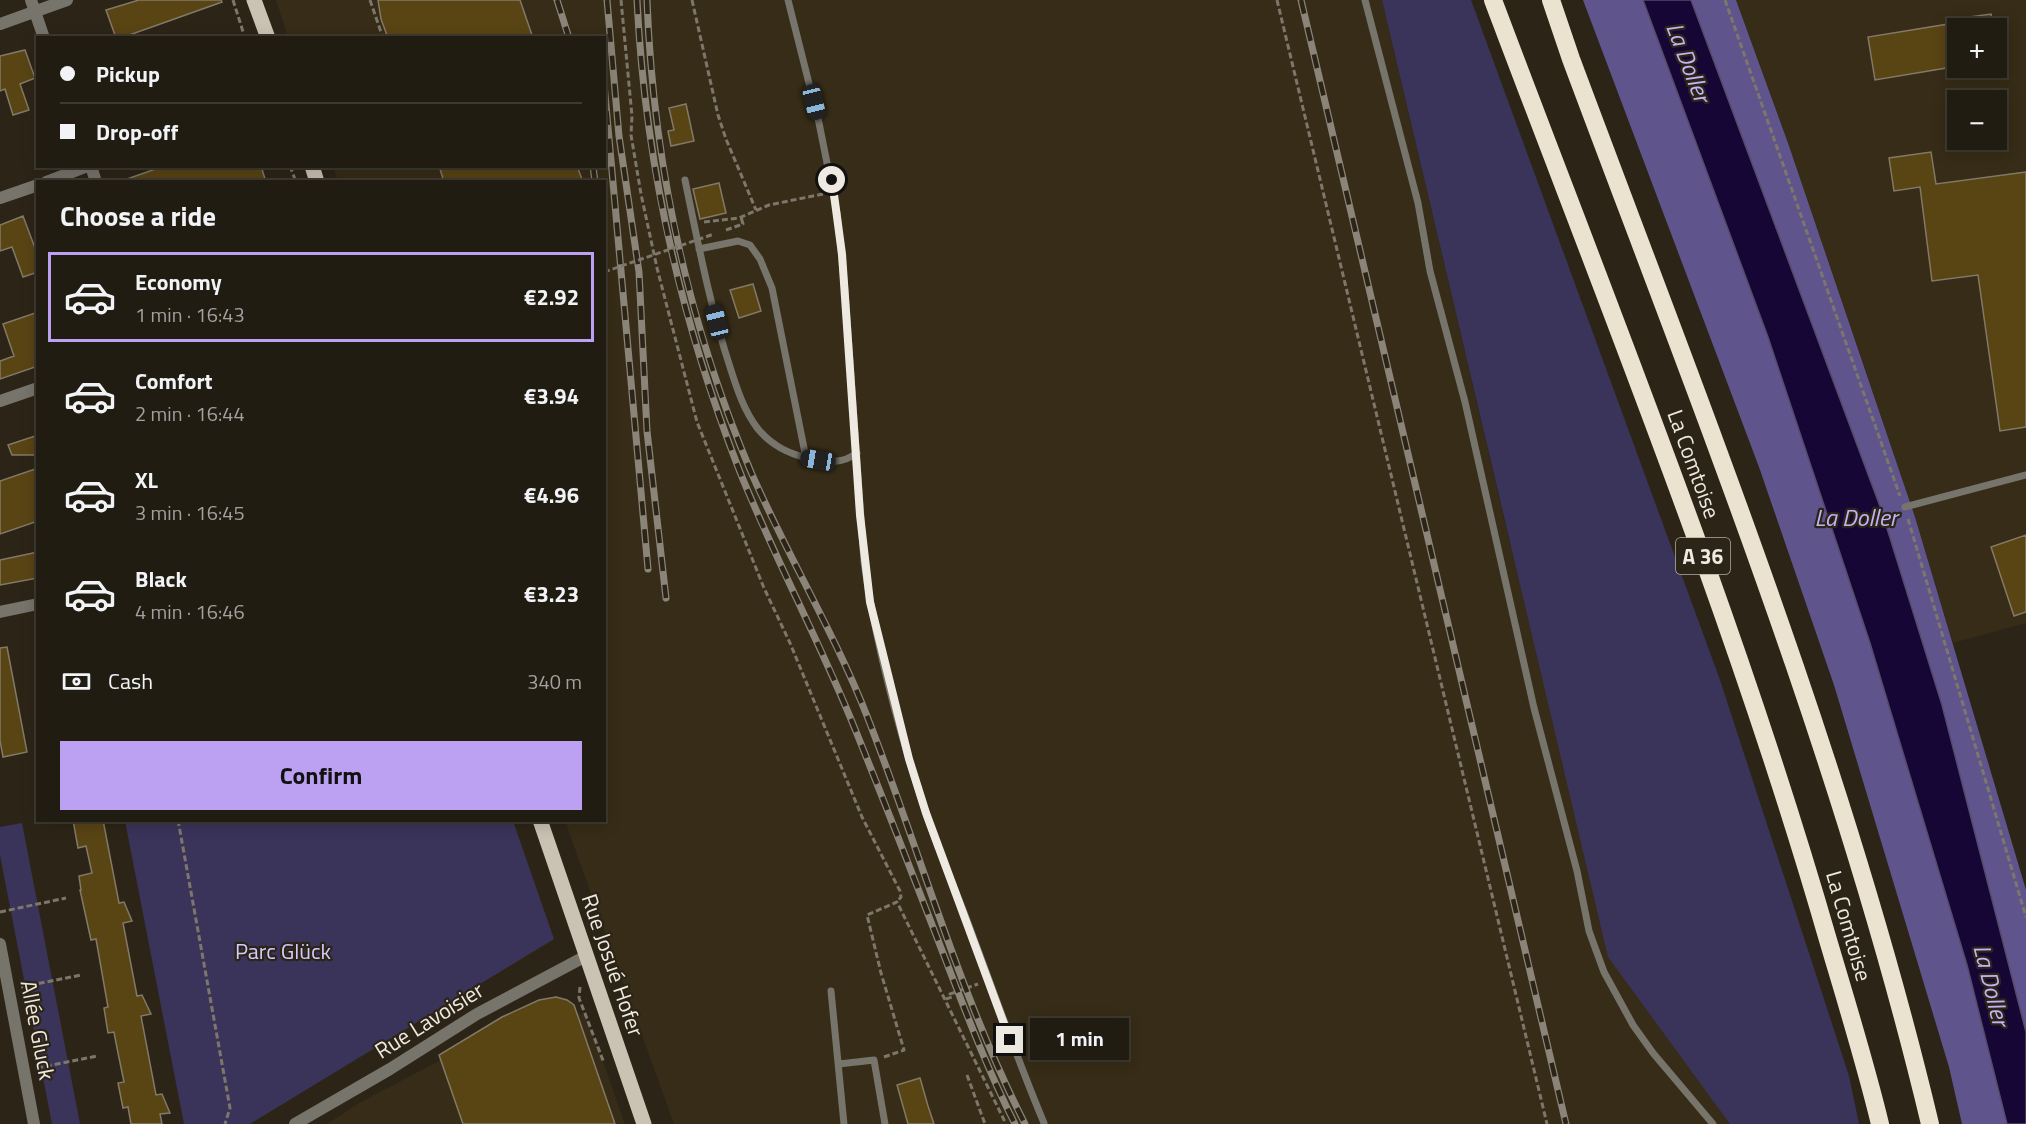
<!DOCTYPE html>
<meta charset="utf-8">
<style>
body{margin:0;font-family:"Titillium Web",sans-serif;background:#2d291f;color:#f1f3f6;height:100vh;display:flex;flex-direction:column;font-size:22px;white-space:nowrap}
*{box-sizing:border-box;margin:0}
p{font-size:20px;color:#a2a19f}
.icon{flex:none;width:33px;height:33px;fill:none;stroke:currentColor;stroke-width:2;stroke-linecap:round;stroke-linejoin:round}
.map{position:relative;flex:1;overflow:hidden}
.details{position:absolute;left:36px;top:180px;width:570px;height:642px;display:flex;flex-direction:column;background:#211c11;border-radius:0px;box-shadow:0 3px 15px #0003,0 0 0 2px #3e3a31}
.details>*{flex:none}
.guide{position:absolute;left:36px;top:36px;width:570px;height:132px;border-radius:0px;box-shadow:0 3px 15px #0003,0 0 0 2px #3e3a31;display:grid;align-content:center;height:132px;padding:0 24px;background:#211c11}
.tools{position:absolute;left:1947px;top:18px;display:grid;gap:12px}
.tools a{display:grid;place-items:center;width:60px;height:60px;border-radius:0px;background:#211c11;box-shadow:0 3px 15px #0003,0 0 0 2px #3e3a31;font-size:30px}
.end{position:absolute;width:27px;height:27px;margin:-14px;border:8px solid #efeae1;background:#111;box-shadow:0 0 0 3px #111}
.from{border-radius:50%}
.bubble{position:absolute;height:42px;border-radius:0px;background:#211c11;box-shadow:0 3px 15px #0003,0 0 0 2px #3e3a31;font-size:20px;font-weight:700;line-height:42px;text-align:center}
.car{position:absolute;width:18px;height:36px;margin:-18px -9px;border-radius:8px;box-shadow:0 0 4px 2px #0007;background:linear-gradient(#222 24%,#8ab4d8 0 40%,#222 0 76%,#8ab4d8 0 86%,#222 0)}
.guide b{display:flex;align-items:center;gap:21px;height:57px;font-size:22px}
.guide b+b{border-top:2px solid #3e3a31}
.guide i{width:15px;height:15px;background:#f1f3f6}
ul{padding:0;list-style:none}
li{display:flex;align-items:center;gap:18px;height:90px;margin:0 12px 9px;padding:0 12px;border:3px solid transparent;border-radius:0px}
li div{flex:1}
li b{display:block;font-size:22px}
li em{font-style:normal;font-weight:700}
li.current{border-color:#bca0f2}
li>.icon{width:54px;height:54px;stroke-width:1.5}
h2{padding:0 24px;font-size:27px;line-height:72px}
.pay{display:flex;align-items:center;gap:15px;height:66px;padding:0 24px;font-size:22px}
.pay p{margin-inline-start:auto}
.button{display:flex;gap:12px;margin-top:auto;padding:12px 24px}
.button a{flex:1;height:69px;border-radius:0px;background:#bca0f2;color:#111;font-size:24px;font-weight:700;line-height:69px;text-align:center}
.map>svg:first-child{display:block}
.built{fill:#362c17;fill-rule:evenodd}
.green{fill:#3b345a}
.forest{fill:#5f558c}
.water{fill:#160636;stroke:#574a69;stroke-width:1.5}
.building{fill:#594414;stroke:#827968;stroke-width:1.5}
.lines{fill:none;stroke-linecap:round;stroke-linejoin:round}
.path{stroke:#7d776b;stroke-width:3;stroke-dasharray:6 3;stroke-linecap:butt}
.service{stroke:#77746c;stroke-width:7}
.minor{stroke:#77746c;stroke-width:12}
.primary{stroke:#cac2b3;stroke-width:15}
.motorway{stroke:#ebe2cf;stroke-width:18}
.rail-casing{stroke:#8b8579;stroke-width:7}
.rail{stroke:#2c2517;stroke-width:4.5;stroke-dasharray:14;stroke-linecap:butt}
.path-bridge{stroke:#7d776b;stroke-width:3;stroke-dasharray:6 3;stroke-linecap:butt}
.route{stroke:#efeae1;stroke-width:8}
.labels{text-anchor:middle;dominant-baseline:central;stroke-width:4.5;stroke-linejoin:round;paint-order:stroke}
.shield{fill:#2c2517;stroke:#b4afa4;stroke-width:1.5}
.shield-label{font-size:21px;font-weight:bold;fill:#efeae1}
.street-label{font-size:22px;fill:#efeae1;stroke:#2c2517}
.park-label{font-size:22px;fill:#d2cbfe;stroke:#2c2517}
.water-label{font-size:24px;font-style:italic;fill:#bfb5f8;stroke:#2c2517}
</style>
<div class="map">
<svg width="2026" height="1124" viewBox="0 0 2026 1124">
<rect width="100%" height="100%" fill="#2c2517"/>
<!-- built -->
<path class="built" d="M276,0H1382L1510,544L1711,1097L1730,1124H674L565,821L604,820V182L338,181L333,167L604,166V38L288,37Z
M1736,0H2026V623L1953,643L1915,517L1788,143ZM1958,28H1996V68H1958ZM1958,100H1996V140H1958Z
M553,1001L587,1017L625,1124H327L359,1103Z"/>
<!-- green -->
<path class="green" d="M1382,0H1471L1720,680L1849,1076L1859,1124H1730L1608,957Z
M125,821H513L554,939L250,1124H184Z
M22,823L80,1124H52L0,855V827Z"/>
<!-- forest -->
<path class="forest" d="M1583,0H1643L1768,337L1870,643L1967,965L2007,1124H1962L1949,1067L1834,685L1759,467Z
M1691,0H1736L1788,143L1915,517L2026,890V1032L1942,705L1881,509Z"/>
<!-- water -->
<path class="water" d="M1643,0H1691L1881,509L1942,705L2026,1032V1124H2007L1967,965L1870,643L1768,337Z"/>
<!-- building -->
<path class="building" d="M139,0H221L222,2L121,38H116L106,10Z
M378,0H520L533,38H388L381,19Z
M1991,14L1994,28H1958V66L1875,80L1868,37L1948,24V20Z
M25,50L35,78L20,84L29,110L13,115L5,89L0,91V56Z
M686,104L694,141L671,146L668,131L674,130L669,108Z
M1931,152L1936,184L2026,172V427L2000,431L1978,275L1932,281L1920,187L1894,191L1889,158Z
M164,166H261L266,182H127V179Z
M439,166H577L583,182H444Z
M719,183L726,213L700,219L693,189Z
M23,216L38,256V272L23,277L12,247L0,251V225Z
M753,284L761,311L739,318L730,290Z
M38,312V366L0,379V361L14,356L3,324Z
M38,435V455H12L8,445Z
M38,468V521L0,534V481Z
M2026,535V612L2014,616L1991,547Z
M38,552V578L0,585V560Z
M7,647L27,752L3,757L0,741V648Z
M73,820H103L119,903L124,902L132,921L123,923L137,996L142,995L151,1014L141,1016L156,1095L162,1094L170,1113L160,1114L162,1124H131L128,1107L123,1108L118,1083L124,1082L117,1048L114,1032L108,1033L104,1008L108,1007L96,939L91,940L80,890H81L79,876L92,873L86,846L78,848Z
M556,997L567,1000L574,1005L615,1124H463L439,1055L502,1017L539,1000Z
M920,1078L928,1106L934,1124H908L897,1085Z"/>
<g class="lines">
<!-- path -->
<path class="path" d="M233,0L245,38
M370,0L383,38
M621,0L632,116L631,135L641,194L657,268L697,422L764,588L790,643L862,817L900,891L901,897L897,902
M692,0L718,115L726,139L756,210
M1277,0L1547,1124
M1725,0L1900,496
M290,166L296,182
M704,222L739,218L769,205L823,194
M726,230L743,224L741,217
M1908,519L2026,917
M178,820L230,1108L225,1124
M0,912L66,898
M21,987L81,975
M580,987L579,998L604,1063
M946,999L952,997L950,994L978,984
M884,1057L904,1050L881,973L867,915L897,902L1006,1124
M37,1068L97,1056
M967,1075L985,1124"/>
<!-- service -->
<path class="service" d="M788,0L819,123L837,213L845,290L864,562C876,647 899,732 926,813C937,848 952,881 965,915C991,984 1015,1054 1044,1123
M1365,0L1418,203L1430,271L1465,402L1534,708L1577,871L1589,931L1604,972L1633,1025L1653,1053L1713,1124
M685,180C698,243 710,306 730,367C737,389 744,411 758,429C773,447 791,455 813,459C830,462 842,464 857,453
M699,249L738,241L750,245L760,259L772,288L806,458
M1905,507L2026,475
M831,991L844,1124
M839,1064L874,1060L885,1124"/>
<!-- minor -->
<path class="minor" d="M31,0L44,38
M0,24L67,0
M91,166L96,182
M46,182L88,166
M0,198L38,185
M0,401L38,388
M0,612L38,604
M0,944L34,1124
M295,1124L390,1069L477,1014L586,956"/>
<!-- primary -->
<path class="primary" d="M254,0L268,38
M312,166L317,182
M540,820L644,1124"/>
<!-- motorway -->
<path class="motorway" d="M1493,0C1610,311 1736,620 1828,940C1846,1001 1865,1062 1880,1124
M1551,0L1571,59C1702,410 1843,759 1930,1124"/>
<!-- rail casing -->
<g class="rail-casing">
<path id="rail" d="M557,0L569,38
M607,0L619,136L639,272L647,431L666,598
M637,0C645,165 680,319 740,472C775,559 820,642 855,729C885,803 914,878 943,953C965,1010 987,1069 1015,1124
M647,0C653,162 688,323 751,472C787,555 834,632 867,716C920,851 959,994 1025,1124
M1301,0L1566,1124
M604,83L648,569
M593,166L595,182"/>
</g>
<!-- rail -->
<use href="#rail" class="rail"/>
<!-- path-bridge -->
<path class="path-bridge" d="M604,272L714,234"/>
</g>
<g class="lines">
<!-- route -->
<path class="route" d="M832,180L842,254L860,515L870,602L909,759L926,813L1010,1040"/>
</g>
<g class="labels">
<!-- shield labels -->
<rect class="shield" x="1676" y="538" width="54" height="36" rx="4.5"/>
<g class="shield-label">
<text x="1703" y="556">A 36</text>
</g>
<!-- street labels -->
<g class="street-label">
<text transform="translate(1694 464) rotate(70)">La Comtoise</text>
<text transform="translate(1849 926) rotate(74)">La Comtoise</text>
<text transform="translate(613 965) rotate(71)">Rue Josué Hofer</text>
<text transform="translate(429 1020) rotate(-32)">Rue Lavoisier</text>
<text transform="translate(38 1030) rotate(79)">Allée Gluck</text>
</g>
<!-- park labels -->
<g class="park-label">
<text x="283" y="951">Parc Glück</text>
</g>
<!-- water labels -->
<g class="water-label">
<text transform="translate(1689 62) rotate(69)">La Doller</text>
<text x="1856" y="517">La Doller</text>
<text transform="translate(1992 985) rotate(76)">La Doller</text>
</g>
</g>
</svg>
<div class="tools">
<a>+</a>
<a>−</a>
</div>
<i class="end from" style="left:832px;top:180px"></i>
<i class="end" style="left:1010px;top:1040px"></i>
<div class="bubble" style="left:1030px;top:1018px;width:99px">1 min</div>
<i class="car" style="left:814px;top:102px;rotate:166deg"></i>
<i class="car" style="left:717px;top:322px;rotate:346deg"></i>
<i class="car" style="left:818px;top:460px;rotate:280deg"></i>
<div class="guide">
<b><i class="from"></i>Pickup</b>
<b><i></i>Drop-off</b>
</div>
<section class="details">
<h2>Choose a ride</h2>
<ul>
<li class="current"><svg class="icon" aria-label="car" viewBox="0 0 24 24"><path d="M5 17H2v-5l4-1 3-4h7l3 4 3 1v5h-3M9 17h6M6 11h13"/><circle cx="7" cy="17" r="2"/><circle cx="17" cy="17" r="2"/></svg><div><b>Economy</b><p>1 min · 16:43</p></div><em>€2.92</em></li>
<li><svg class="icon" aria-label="car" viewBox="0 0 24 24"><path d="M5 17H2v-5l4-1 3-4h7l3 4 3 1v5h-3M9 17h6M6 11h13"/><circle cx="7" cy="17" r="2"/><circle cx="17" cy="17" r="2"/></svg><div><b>Comfort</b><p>2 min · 16:44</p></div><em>€3.94</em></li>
<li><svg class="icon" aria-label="car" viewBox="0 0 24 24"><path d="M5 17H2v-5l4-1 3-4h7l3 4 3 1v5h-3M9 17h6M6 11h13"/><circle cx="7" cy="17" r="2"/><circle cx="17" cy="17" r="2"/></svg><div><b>XL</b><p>3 min · 16:45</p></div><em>€4.96</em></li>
<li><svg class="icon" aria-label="car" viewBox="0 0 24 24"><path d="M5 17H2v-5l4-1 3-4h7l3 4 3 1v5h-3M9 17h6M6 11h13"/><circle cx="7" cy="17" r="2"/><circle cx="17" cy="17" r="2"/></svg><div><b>Black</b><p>4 min · 16:46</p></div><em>€3.23</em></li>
</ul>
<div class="pay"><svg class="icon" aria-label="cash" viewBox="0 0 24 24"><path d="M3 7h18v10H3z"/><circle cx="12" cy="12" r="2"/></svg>Cash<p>340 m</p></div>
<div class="button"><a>Confirm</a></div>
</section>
</div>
